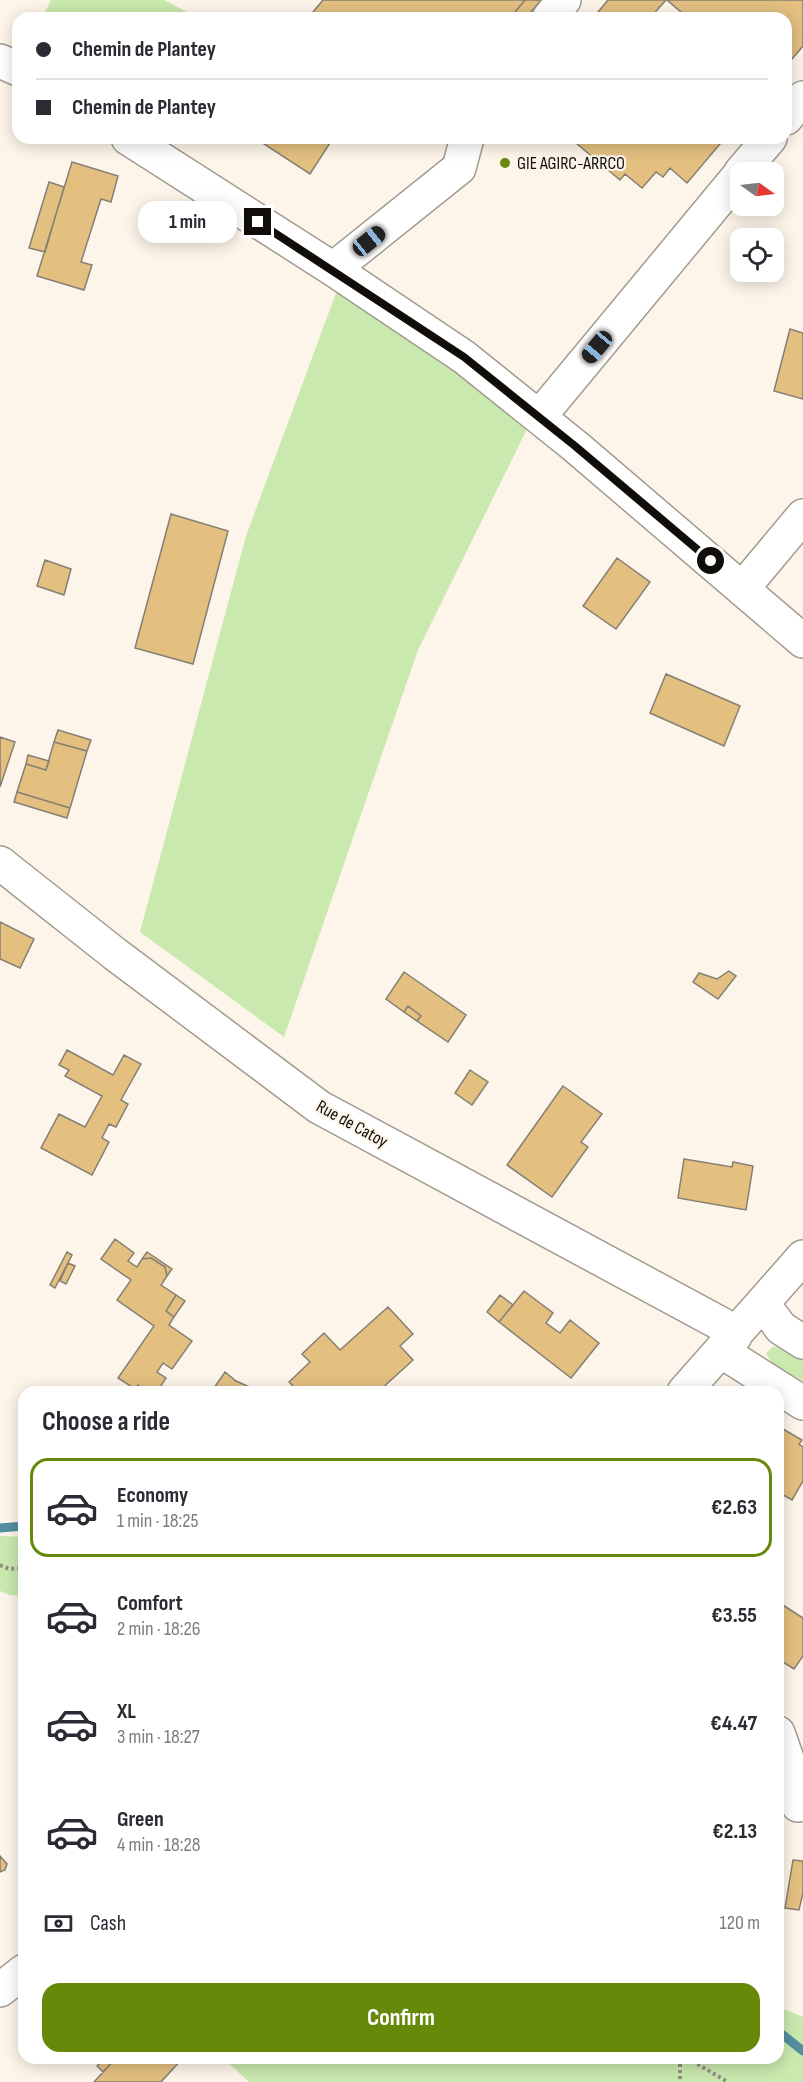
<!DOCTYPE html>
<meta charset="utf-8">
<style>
body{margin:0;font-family:"Sofia Sans Condensed",sans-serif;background:#f7f7f7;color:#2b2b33;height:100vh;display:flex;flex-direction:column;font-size:22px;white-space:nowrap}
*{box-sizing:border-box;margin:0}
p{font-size:20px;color:#7c7c81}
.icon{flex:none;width:33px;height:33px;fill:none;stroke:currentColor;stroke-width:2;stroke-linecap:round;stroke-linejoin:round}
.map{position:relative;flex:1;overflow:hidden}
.details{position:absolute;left:18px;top:1386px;width:766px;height:678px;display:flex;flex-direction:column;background:#fff;border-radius:18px;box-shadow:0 3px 15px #0003}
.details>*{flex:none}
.guide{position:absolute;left:12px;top:12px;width:780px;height:132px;border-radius:18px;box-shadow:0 3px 15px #0003;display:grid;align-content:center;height:132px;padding:0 24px;background:#fff}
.needle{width:39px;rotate:104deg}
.tools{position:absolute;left:730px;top:162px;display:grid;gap:12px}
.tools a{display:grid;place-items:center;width:54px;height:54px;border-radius:12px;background:#fff;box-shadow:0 3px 15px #0003;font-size:30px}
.end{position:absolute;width:27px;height:27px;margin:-14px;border:8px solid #110e0a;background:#fff;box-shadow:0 0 0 3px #fff}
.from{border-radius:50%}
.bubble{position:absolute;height:42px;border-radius:18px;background:#fff;box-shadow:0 3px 15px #0003;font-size:20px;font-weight:700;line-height:42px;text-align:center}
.car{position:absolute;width:18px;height:36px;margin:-18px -9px;border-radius:8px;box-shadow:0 0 4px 2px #0007;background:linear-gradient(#222 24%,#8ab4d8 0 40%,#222 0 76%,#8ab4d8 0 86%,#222 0)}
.guide b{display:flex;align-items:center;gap:21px;height:57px;font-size:22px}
.guide b+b{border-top:2px solid #e1e1e2}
.guide i{width:15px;height:15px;background:#2b2b33}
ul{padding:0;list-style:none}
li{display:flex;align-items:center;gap:18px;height:99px;margin:0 12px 9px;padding:0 12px;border:3px solid transparent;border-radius:18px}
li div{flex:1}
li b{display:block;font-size:22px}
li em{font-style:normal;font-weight:700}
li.on{border-color:#66890a}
li>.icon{width:54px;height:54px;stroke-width:1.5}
h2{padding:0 24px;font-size:27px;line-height:72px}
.pay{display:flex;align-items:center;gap:15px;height:66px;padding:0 24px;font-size:22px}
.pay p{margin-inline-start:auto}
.primary-button{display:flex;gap:12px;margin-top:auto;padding:12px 24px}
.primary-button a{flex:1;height:69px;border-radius:18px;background:#66890a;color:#fff;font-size:24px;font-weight:700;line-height:69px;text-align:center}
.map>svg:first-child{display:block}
.green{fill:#c9e9ae}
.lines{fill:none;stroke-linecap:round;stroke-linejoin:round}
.stream{stroke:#548ea0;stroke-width:9}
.building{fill:#e3bf80;stroke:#857f74;stroke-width:1.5}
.minor-casing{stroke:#a29b90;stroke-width:36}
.path{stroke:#938e85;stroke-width:4;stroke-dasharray:3 3;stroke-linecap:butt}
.minor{stroke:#fff;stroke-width:33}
.route{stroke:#110e0a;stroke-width:8}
.poi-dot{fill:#66890a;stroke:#fdf5e9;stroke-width:2}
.labels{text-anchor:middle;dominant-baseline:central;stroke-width:4.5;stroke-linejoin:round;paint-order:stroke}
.poi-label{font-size:18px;fill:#110e0a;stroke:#fdf5e9;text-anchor:start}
.street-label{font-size:18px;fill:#110e0a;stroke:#fdf5e9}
</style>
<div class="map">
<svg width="803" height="2082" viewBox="0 0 803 2082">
<rect width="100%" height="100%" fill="#fdf5e9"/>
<!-- green -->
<path class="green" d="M51,0H164L199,18H42Z
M339,285L529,425L418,650L284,1037L140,932L246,536Z
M774,1346L803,1361V1381L772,1364L766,1353Z
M0,1536L24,1537V1596L9,1595L0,1591Z
M779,2007L803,2017V2082H249L223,2058H778Z"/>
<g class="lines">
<!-- stream -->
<path class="stream" d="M0,1528L24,1526
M778,2031L803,2051"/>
</g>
<!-- building -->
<path class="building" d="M323,0H525L510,18H308Z
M525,0H541L526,18H510Z
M608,0H666L650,18H593Z
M667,0H803V46L786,66V18H688Z
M263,138H322L330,143L310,174L261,142Z
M570,138H725L687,183L670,168L663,177L656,172L642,188L625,174L620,180Z
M72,162L118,176L111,202L101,199L81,262L92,265L84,290L37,276Z
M49,182L64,187L45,252L29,248Z
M790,329L803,333V399L774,391Z
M171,514L228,531L193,664L135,648Z
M617,558L650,582L616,629L583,606Z
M45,560L71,569L64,595L37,586Z
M666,674L740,706L724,746L650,713Z
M58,730L91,740L87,751L54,742Z
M0,737L15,742L0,787Z
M54,742L87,751L70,808L17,792L26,764L46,770Z
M28,755L49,761L46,770L26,764Z
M17,792L70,808L67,818L14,802Z
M0,922L34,939L20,968L0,959Z
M729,971L736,976L718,999L693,982L699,973L717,979Z
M404,972L466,1015L448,1042L417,1021L421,1016L408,1006L404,1012L386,999Z
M408,1006L421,1016L417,1021L404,1012Z
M67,1050L113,1075L124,1055L141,1064L121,1100L128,1104L116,1127L109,1124L102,1138L109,1142L92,1175L41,1148L59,1114L85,1127L102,1096L65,1076L69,1070L59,1065Z
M470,1070L488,1082L472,1105L455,1093Z
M563,1086L602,1114L581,1142L588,1147L552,1197L507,1165Z
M684,1159L732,1167L733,1162L753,1166L746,1210L678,1198Z
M115,1239L134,1253L128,1261L137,1267L142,1259L151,1258L165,1267L167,1276L161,1285L176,1295L166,1311L174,1317L169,1325L192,1341L172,1369L163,1363L157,1372L166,1378L157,1392H147L138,1385L135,1389L118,1378L154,1326L117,1300L131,1280L101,1259Z
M67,1252L72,1255L55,1288L50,1285Z
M147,1252L172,1269L167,1276L165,1267L151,1258L142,1259Z
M68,1263L75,1266L66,1284L60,1281Z
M524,1291L553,1313L546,1323L560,1333L570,1320L599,1343L571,1378L499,1322Z
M176,1295L185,1301L174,1317L166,1311Z
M500,1295L513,1305L499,1322L487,1312Z
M388,1307L413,1334L400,1346L413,1360L378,1392H299L289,1382L310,1362L302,1354L324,1333L340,1350Z
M225,1372L236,1381L261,1392H218L214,1388Z
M783,1429L802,1440L799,1444L803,1447V1481L792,1500L778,1492V1437Z
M778,1602L803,1618V1656L794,1669L778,1659Z
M0,1856L7,1864L5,1870L0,1872Z
M793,1860L803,1861V1893L799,1910L785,1908Z
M105,2058H116L103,2072L97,2066Z
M116,2058H183L161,2082H94Z"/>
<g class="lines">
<!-- minor casing -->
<g class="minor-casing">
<path id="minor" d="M549,18L564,0
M0,61L18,69
M786,118L803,98
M128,138L333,269L464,357L575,446L803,641
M741,172L770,138
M333,269L459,168L467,138
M539,417L741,173
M742,589L803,516
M0,863L115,954L319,1107L723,1325L735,1336
M763,1304L781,1328L803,1342
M721,1351L803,1403
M684,1392L803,1257
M778,1733L791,1770L798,1805
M0,1990L24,1971"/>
</g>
<!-- path -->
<path class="path" d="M0,1565L9,1569L24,1568
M680,2058V2082
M687,2058L728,2082"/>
<!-- minor -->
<use href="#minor" class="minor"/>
</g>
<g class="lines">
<!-- route -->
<path class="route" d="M258,222L464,357L575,446L711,561"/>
</g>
<!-- markers -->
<circle class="poi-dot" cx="505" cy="163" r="6"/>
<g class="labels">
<!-- poi labels -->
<g class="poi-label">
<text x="517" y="163">GIE AGIRC-ARRCO</text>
</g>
<!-- street labels -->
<g class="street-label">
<text transform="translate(352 1124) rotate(29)">Rue de Catoy</text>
</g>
</g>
</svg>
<div class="tools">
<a><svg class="needle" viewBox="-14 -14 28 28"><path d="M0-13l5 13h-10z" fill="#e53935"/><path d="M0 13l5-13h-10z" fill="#7c7c81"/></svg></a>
<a><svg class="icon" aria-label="locate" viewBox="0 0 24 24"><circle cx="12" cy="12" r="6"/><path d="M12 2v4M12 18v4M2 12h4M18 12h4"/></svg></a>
</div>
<i class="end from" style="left:711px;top:561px"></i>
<i class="end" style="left:258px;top:222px"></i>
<div class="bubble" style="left:138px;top:201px;width:99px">1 min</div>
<i class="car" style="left:369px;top:241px;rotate:51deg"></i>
<i class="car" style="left:597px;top:347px;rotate:220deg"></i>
<div class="guide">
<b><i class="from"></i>Chemin de Plantey</b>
<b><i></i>Chemin de Plantey</b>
</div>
<section class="details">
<h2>Choose a ride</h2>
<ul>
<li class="on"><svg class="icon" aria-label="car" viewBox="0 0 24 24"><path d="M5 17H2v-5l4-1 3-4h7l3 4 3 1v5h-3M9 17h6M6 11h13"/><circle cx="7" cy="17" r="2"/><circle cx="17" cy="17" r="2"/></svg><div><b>Economy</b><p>1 min · 18:25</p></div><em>€2.63</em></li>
<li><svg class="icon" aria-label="car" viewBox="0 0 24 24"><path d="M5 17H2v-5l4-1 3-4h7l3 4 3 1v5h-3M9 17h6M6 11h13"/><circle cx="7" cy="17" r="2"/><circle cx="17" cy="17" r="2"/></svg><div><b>Comfort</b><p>2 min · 18:26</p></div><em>€3.55</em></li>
<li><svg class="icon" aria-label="car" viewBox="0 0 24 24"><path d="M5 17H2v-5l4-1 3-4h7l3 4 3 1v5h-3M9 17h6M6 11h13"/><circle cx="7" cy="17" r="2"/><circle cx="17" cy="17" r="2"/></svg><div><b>XL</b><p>3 min · 18:27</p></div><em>€4.47</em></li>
<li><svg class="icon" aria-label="car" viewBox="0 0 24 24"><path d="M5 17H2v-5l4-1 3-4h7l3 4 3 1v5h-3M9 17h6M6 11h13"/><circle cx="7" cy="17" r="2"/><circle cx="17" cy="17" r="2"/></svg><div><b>Green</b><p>4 min · 18:28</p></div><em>€2.13</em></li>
</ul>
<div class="pay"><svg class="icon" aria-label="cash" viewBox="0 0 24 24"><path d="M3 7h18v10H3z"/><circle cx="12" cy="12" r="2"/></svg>Cash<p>120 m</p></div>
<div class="primary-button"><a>Confirm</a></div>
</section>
</div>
